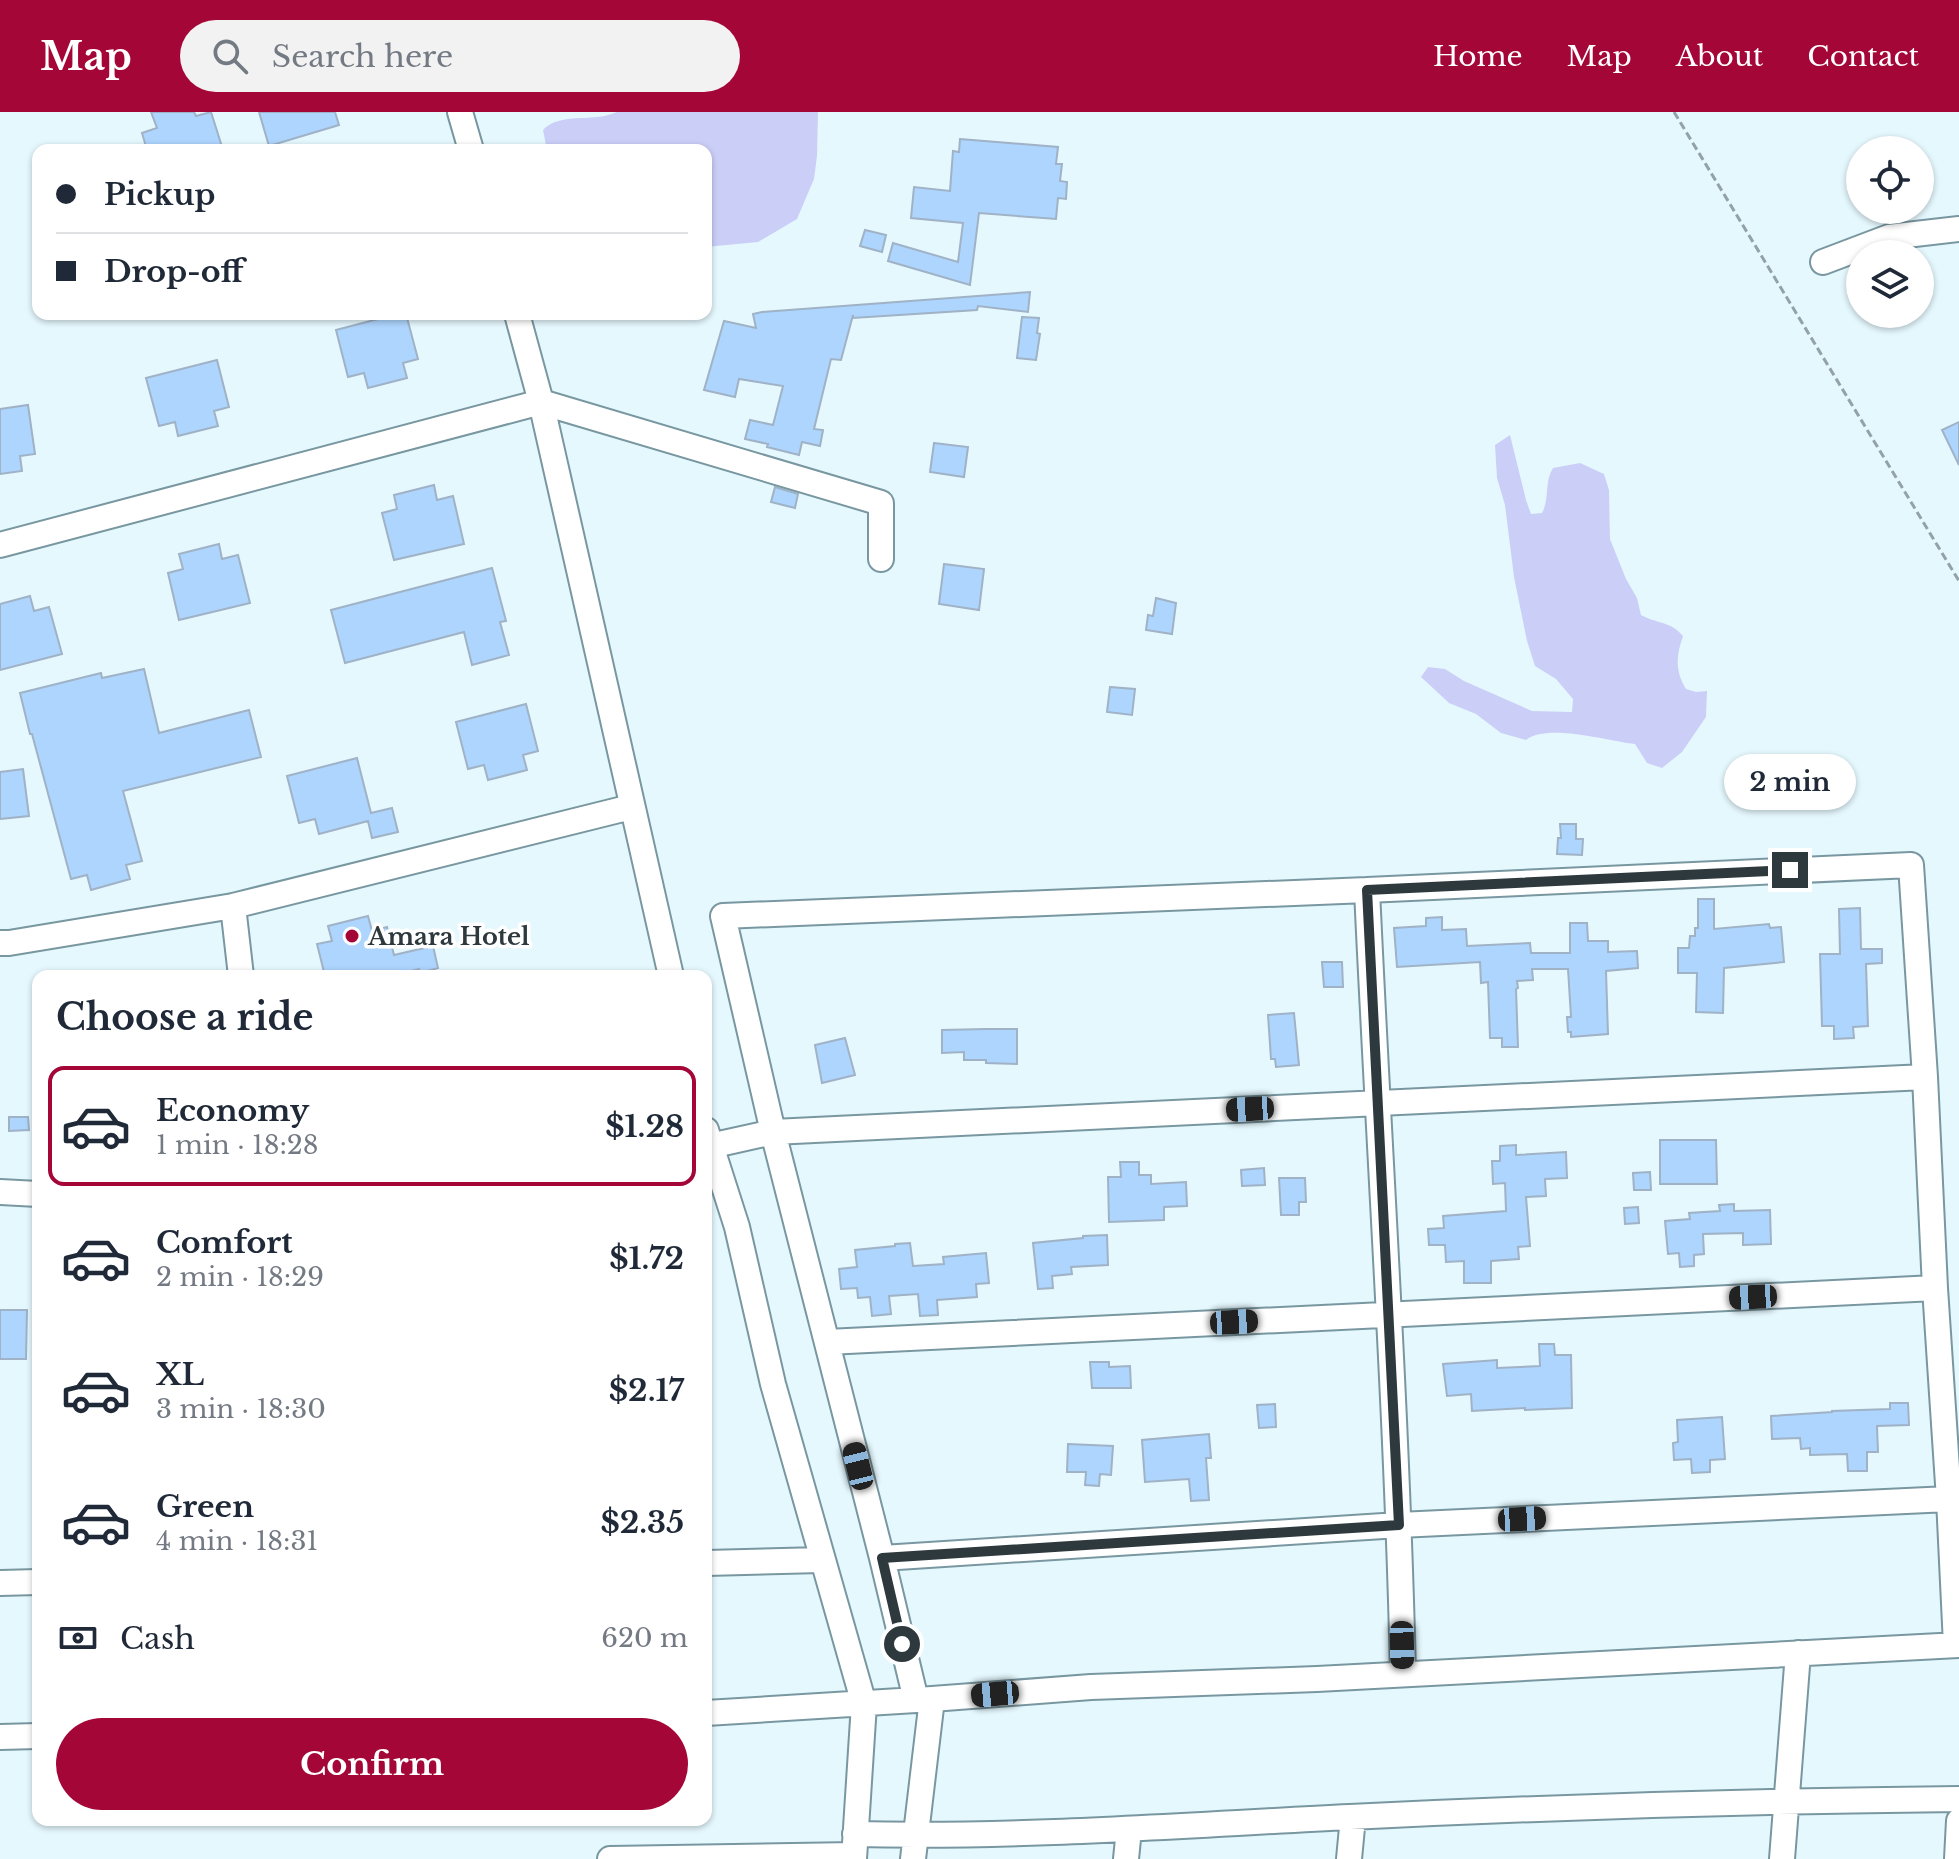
<!DOCTYPE html>
<meta charset="utf-8">
<style>
body{margin:0;font-family:"Libre Baskerville",serif;background:#f2f2f3;color:#1f2937;height:100vh;display:flex;flex-direction:column;font-size:30px;white-space:nowrap}
*{box-sizing:border-box;margin:0}
p{font-size:26px;color:#747a83}
.icon{flex:none;width:44px;height:44px;fill:none;stroke:currentColor;stroke-width:2;stroke-linecap:round;stroke-linejoin:round}
.map{position:relative;flex:1;overflow:hidden}
.details{position:absolute;left:32px;top:858px;width:680px;height:856px;display:flex;flex-direction:column;background:#fff;border-radius:16px;box-shadow:0 2px 6px #0004}
.details>*{flex:none}
.top-card{position:absolute;left:32px;top:32px;width:680px;height:176px;border-radius:16px;box-shadow:0 2px 6px #0004;display:grid;align-content:center;height:176px;padding:0 24px;background:#fff}
.controls{position:absolute;left:1846px;top:24px;display:grid;gap:16px}
.controls a{display:grid;place-items:center;width:88px;height:88px;border-radius:50%;background:#fff;box-shadow:0 2px 6px #0004;font-size:40px}
.end{position:absolute;width:36px;height:36px;margin:-18px;border:10px solid #2d393d;background:#fff;box-shadow:0 0 0 4px #fff}
.from{border-radius:50%}
.bubble{position:absolute;height:56px;border-radius:28px;background:#fff;box-shadow:0 2px 6px #0004;font-size:26px;font-weight:800;line-height:56px;text-align:center}
.car{position:absolute;width:24px;height:48px;margin:-24px -12px;border-radius:10px;box-shadow:0 0 6px 2px #0007;background:linear-gradient(#222 24%,#8ab4d8 0 40%,#222 0 76%,#8ab4d8 0 86%,#222 0)}
.top-card b{display:flex;align-items:center;gap:28px;height:76px;font-size:30px}
.top-card b+b{border-top:2px solid #e0e1e3}
.top-card i{width:20px;height:20px;background:#1f2937}
ul{padding:0;list-style:none}
li{display:flex;align-items:center;gap:24px;height:120px;margin:0 16px 12px;padding:0 8px;border:4px solid transparent;border-radius:16px}
li div{flex:1}
li b{display:block;font-size:30px}
li em{font-style:normal;font-weight:800}
li.selected{border-color:#a30637}
li>.icon{width:72px;height:72px;stroke-width:1.5}
h2{padding:0 24px;font-size:36px;line-height:96px}
.pay{display:flex;align-items:center;gap:20px;height:88px;padding:0 24px;font-size:30px}
.pay p{margin-inline-start:auto}
.cta{display:flex;gap:16px;margin-top:auto;padding:16px 24px}
.cta a{flex:1;height:92px;border-radius:48px;background:#a30637;color:#fff;font-size:32px;font-weight:800;line-height:92px;text-align:center}
header{display:flex;align-items:center;gap:48px;box-sizing:border-box;height:112px;padding:0 40px;background:#a30637;color:#fff}
header strong{font-size:38px}
nav{display:flex;gap:44px;margin-inline-start:auto;font-size:28px}
.search{width:560px;height:72px;background:#f2f2f3;display:flex;align-items:center;gap:20px;box-sizing:border-box;padding:0 28px;border-radius:44px;color:#747a83;font-size:30px}
.map>svg:first-child{display:block}
.water{fill:#cbcff8}
.building{fill:#aed5fe;stroke:#9fb2c6;stroke-width:2}
.lines{fill:none;stroke-linecap:round;stroke-linejoin:round}
.minor-casing{stroke:#7997a0;stroke-width:28}
.path{stroke:#92a2a7;stroke-width:3;stroke-dasharray:8 4;stroke-linecap:butt}
.minor{stroke:#fff;stroke-width:24}
.route{stroke:#2d393d;stroke-width:10}
.poi-dot{fill:#a30637;stroke:#fff;stroke-width:3}
.labels{text-anchor:middle;dominant-baseline:central;stroke-width:7;stroke-linejoin:round;paint-order:stroke}
.poi-label{font-size:24px;font-weight:bold;fill:#2d393d;stroke:#fff;text-anchor:start}
</style>
<header>
<strong>Map</strong>
<div class="search"><svg class="icon" aria-label="search" viewBox="0 0 24 24"><circle cx="10" cy="10" r="6"/><path d="M15 15l6 6"/></svg>Search here</div>
<nav><a>Home</a><a>Map</a><a>About</a><a>Contact</a></nav>
</header>
<div class="map">
<svg width="1959" height="1747" viewBox="0 0 1959 1747">
<rect width="100%" height="100%" fill="#e5f8fe"/>
<!-- water -->
<path class="water" d="M617,0H818L817,44L814,67L797,107L758,130L706,135V38H547L543,18C556,4 580,7 597,5C603,5 611,2 617,0Z
M1510,323L1526,388L1531,402L1542,401C1550,386 1544,370 1553,356L1580,351L1604,362L1609,378L1610,427L1626,467L1637,486L1641,503C1657,512 1671,509 1683,524C1676,544 1675,559 1686,577L1696,580L1707,579L1706,605L1682,640L1662,656L1647,651L1635,632C1607,629 1548,611 1526,628L1501,621L1476,602L1449,591L1421,565L1428,555L1445,557L1464,569L1532,599L1572,600L1573,587L1556,567L1535,554L1527,529L1514,465L1505,393L1497,366L1495,333Z"/>
<!-- building -->
<path class="building" d="M151,0H194L196,4L211,0L223,38H147L142,21L157,16Z
M259,0H335L339,13L269,34Z
M960,27L1058,35L1056,52H1062L1060,69L1067,70L1066,87L1058,86L1056,107L979,101L970,173L888,149L893,131L958,150L963,111L911,106L914,75L950,79L953,39L959,40Z
M865,118L886,123L882,140L860,134Z
M1030,180L1028,200L978,194L977,198L853,206V203L841,248L831,247L814,317L823,318L820,334L802,330L799,343L767,335L768,332L745,327L750,308L773,313L783,274L739,267L735,285L704,278L724,209L756,216L753,202L762,200Z
M397,202H406L418,247L403,251L407,266L368,276L364,261L348,265L336,218Z
M1022,205L1039,206L1037,221L1040,222L1036,248L1017,246Z
M217,248L229,295L214,299L218,314L178,324L175,310L159,314L146,266Z
M28,293L35,342L20,344L22,359L0,362V297Z
M1959,310V353L1942,318Z
M934,331L968,335L964,365L930,360Z
M434,373L437,388L453,384L464,432L394,448L382,401L397,397L394,383Z
M775,375L798,382L795,396L771,390Z
M219,432L222,447L238,443L250,491L179,508L168,461L183,457L179,442Z
M944,452L984,457L979,498L939,492Z
M492,456L506,509L500,510L509,543L472,553L464,520L345,551L331,498Z
M30,484L34,499L49,495L62,542L0,558V492Z
M1156,486L1176,491L1172,522L1146,518L1148,503L1153,504Z
M144,557L159,621L249,598L261,645L123,679L142,749L126,753L130,767L91,778L87,763L71,767L32,622H30L20,581L101,561L102,566Z
M1110,575L1135,577L1132,603L1107,600Z
M526,592L538,639L523,643L527,658L488,668L484,653L468,657L456,610Z
M357,646L371,701L392,696L398,720L372,726L368,709L319,722L315,707L299,711L287,664Z
M23,657L29,704L0,707V660Z
M1560,712H1576V727H1583L1582,743L1557,742L1558,726H1561Z
M1698,787H1714V817L1769,812L1770,816L1781,815L1784,850L1724,856L1723,901L1696,900L1697,861H1678V836H1689L1690,824H1695V816H1698Z
M1860,796L1861,837H1882V851L1866,852L1868,914L1853,915L1854,926L1834,927V914H1822L1820,842H1840L1839,797Z
M368,804L372,819L387,815L394,843L433,834L438,856L420,861L419,857L392,864H325L317,832L332,829L328,814Z
M1442,805V818L1466,817L1467,834L1530,831L1531,841H1570V811H1587L1588,829H1608V840L1637,839L1638,856L1606,859L1608,922L1571,925V920H1568L1567,905H1571L1568,857H1532L1533,868L1517,869L1518,876L1516,877L1518,935H1502V926H1490L1488,870L1481,871L1480,850L1397,855L1394,816L1426,814V806Z
M1322,850H1342L1343,875H1324Z
M1294,901L1299,953L1276,955L1275,947H1271L1268,903Z
M986,917H1017V952L986,951V948H964V940L942,941V918Z
M845,926L855,963L822,971L815,933Z
M9,1005H28L29,1018L9,1019Z
M1660,1028H1716L1717,1072H1660Z
M1516,1033V1043L1566,1040L1567,1066L1545,1067L1546,1084L1526,1085L1530,1134L1518,1135L1519,1147L1491,1149V1171H1464V1149L1446,1150L1445,1133H1429L1428,1117L1444,1116L1443,1104L1506,1099L1505,1071L1493,1072L1492,1049H1500V1034Z
M1120,1050H1139V1063H1151V1072L1186,1070L1187,1094L1164,1095V1108L1109,1110L1108,1065H1121Z
M1264,1056L1265,1073L1242,1074L1241,1058Z
M1650,1060L1651,1078H1634L1633,1061Z
M1279,1066H1305L1306,1090H1299V1103H1281Z
M1734,1092V1099L1770,1098L1771,1132L1743,1133V1121L1703,1122L1704,1142L1694,1143V1154L1680,1155L1679,1141L1668,1142L1665,1109L1690,1107L1689,1101L1720,1099L1719,1093Z
M1638,1095L1639,1111L1625,1112L1624,1096Z
M1107,1123L1108,1153L1071,1155L1072,1162L1052,1164L1053,1176L1038,1177L1033,1131L1083,1126V1124Z
M910,1131L913,1154L944,1152L943,1145L986,1141L989,1171L976,1172L977,1185L937,1188L938,1203L920,1204L918,1182L889,1184L891,1202L872,1204L870,1185L858,1186L857,1176L841,1177L839,1157L857,1155L855,1138L895,1134V1132Z
M0,1198H27L26,1247H0Z
M1539,1232H1554L1555,1243H1571L1572,1296L1525,1298V1296L1472,1299L1471,1282L1447,1284L1443,1252L1497,1248V1256L1540,1254Z
M1090,1250H1109V1255L1130,1254L1131,1276H1092Z
M1890,1291H1908L1909,1313L1877,1314L1878,1340H1867V1359H1848L1847,1342L1810,1343V1336L1801,1337L1800,1326L1772,1327L1771,1304L1832,1300V1299L1890,1297Z
M1275,1292L1276,1315L1259,1316L1257,1293Z
M1722,1305L1725,1347L1710,1348V1360L1692,1361L1691,1347L1674,1348L1673,1331L1678,1330L1677,1308Z
M1209,1322L1211,1346H1206L1209,1388L1191,1389L1189,1367L1145,1370L1142,1328Z
M1068,1332L1113,1334L1111,1363L1100,1362L1099,1374L1085,1373L1086,1360H1067Z"/>
<g class="lines">
<!-- minor casing -->
<g class="minor-casing">
<path id="minor" d="M460,0L471,38
M1823,150L1889,125L1959,117
M517,202L541,290L671,864
M0,433L541,290L881,391V447
M1367,778C1379,1040 1397,1301 1403,1562
M233,794L241,864
M0,831H9L233,794L631,695
M706,1018L737,1115L773,1272L864,1592L854,1747
M706,1040L710,1034L773,1020L1925,965
M0,1080L38,1082
M827,1230L1935,1176
M882,1446L1399,1413L1949,1387
M706,1451L821,1448
M0,1471L38,1470
M916,1588L882,1446L773,1020L723,804L1367,778L1911,753L1925,965L1935,1176L1949,1387L1956,1533
M706,1601L932,1587L1091,1575L1317,1567L1959,1533
M0,1625L38,1624
M855,1722C1020,1726 1185,1713 1350,1705C1553,1695 1756,1689 1959,1687
M610,1747L854,1743
M913,1747L932,1587
M1126,1747L1129,1717
M1349,1747L1353,1705
M1782,1747L1798,1541
M1957,1747L1959,1709"/>
</g>
<!-- path -->
<path class="path" d="M1674,0L1959,469"/>
<!-- minor -->
<use href="#minor" class="minor"/>
</g>
<g class="lines">
<!-- route -->
<path class="route" d="M902,1532L882,1446L1399,1413L1367,778L1790,758"/>
</g>
<!-- markers -->
<circle class="poi-dot" cx="352" cy="824" r="8"/>
<g class="labels">
<!-- poi labels -->
<g class="poi-label">
<text x="368" y="824">Amara Hotel</text>
</g>
</g>
</svg>
<div class="controls">
<a><svg class="icon" aria-label="locate" viewBox="0 0 24 24"><circle cx="12" cy="12" r="6"/><path d="M12 2v4M12 18v4M2 12h4M18 12h4"/></svg></a>
<a><svg class="icon" aria-label="layers" viewBox="0 0 24 24"><path d="M12 4l9 5-9 5-9-5zM3 14l9 5 9-5"/></svg></a>
</div>
<i class="end from" style="left:902px;top:1532px"></i>
<i class="end" style="left:1790px;top:758px"></i>
<div class="bubble" style="left:1724px;top:642px;width:132px">2 min</div>
<i class="car" style="left:1250px;top:997px;rotate:267deg"></i>
<i class="car" style="left:1753px;top:1185px;rotate:267deg"></i>
<i class="car" style="left:1234px;top:1210px;rotate:87deg"></i>
<i class="car" style="left:858px;top:1354px;rotate:346deg"></i>
<i class="car" style="left:1522px;top:1407px;rotate:87deg"></i>
<i class="car" style="left:1402px;top:1533px;rotate:179deg"></i>
<i class="car" style="left:995px;top:1582px;rotate:265deg"></i>
<div class="top-card">
<b><i class="from"></i>Pickup</b>
<b><i></i>Drop-off</b>
</div>
<section class="details">
<h2>Choose a ride</h2>
<ul>
<li class="selected"><svg class="icon" aria-label="car" viewBox="0 0 24 24"><path d="M5 17H2v-5l4-1 3-4h7l3 4 3 1v5h-3M9 17h6M6 11h13"/><circle cx="7" cy="17" r="2"/><circle cx="17" cy="17" r="2"/></svg><div><b>Economy</b><p>1 min · 18:28</p></div><em>$1.28</em></li>
<li><svg class="icon" aria-label="car" viewBox="0 0 24 24"><path d="M5 17H2v-5l4-1 3-4h7l3 4 3 1v5h-3M9 17h6M6 11h13"/><circle cx="7" cy="17" r="2"/><circle cx="17" cy="17" r="2"/></svg><div><b>Comfort</b><p>2 min · 18:29</p></div><em>$1.72</em></li>
<li><svg class="icon" aria-label="car" viewBox="0 0 24 24"><path d="M5 17H2v-5l4-1 3-4h7l3 4 3 1v5h-3M9 17h6M6 11h13"/><circle cx="7" cy="17" r="2"/><circle cx="17" cy="17" r="2"/></svg><div><b>XL</b><p>3 min · 18:30</p></div><em>$2.17</em></li>
<li><svg class="icon" aria-label="car" viewBox="0 0 24 24"><path d="M5 17H2v-5l4-1 3-4h7l3 4 3 1v5h-3M9 17h6M6 11h13"/><circle cx="7" cy="17" r="2"/><circle cx="17" cy="17" r="2"/></svg><div><b>Green</b><p>4 min · 18:31</p></div><em>$2.35</em></li>
</ul>
<div class="pay"><svg class="icon" aria-label="cash" viewBox="0 0 24 24"><path d="M3 7h18v10H3z"/><circle cx="12" cy="12" r="2"/></svg>Cash<p>620 m</p></div>
<div class="cta"><a>Confirm</a></div>
</section>
</div>
